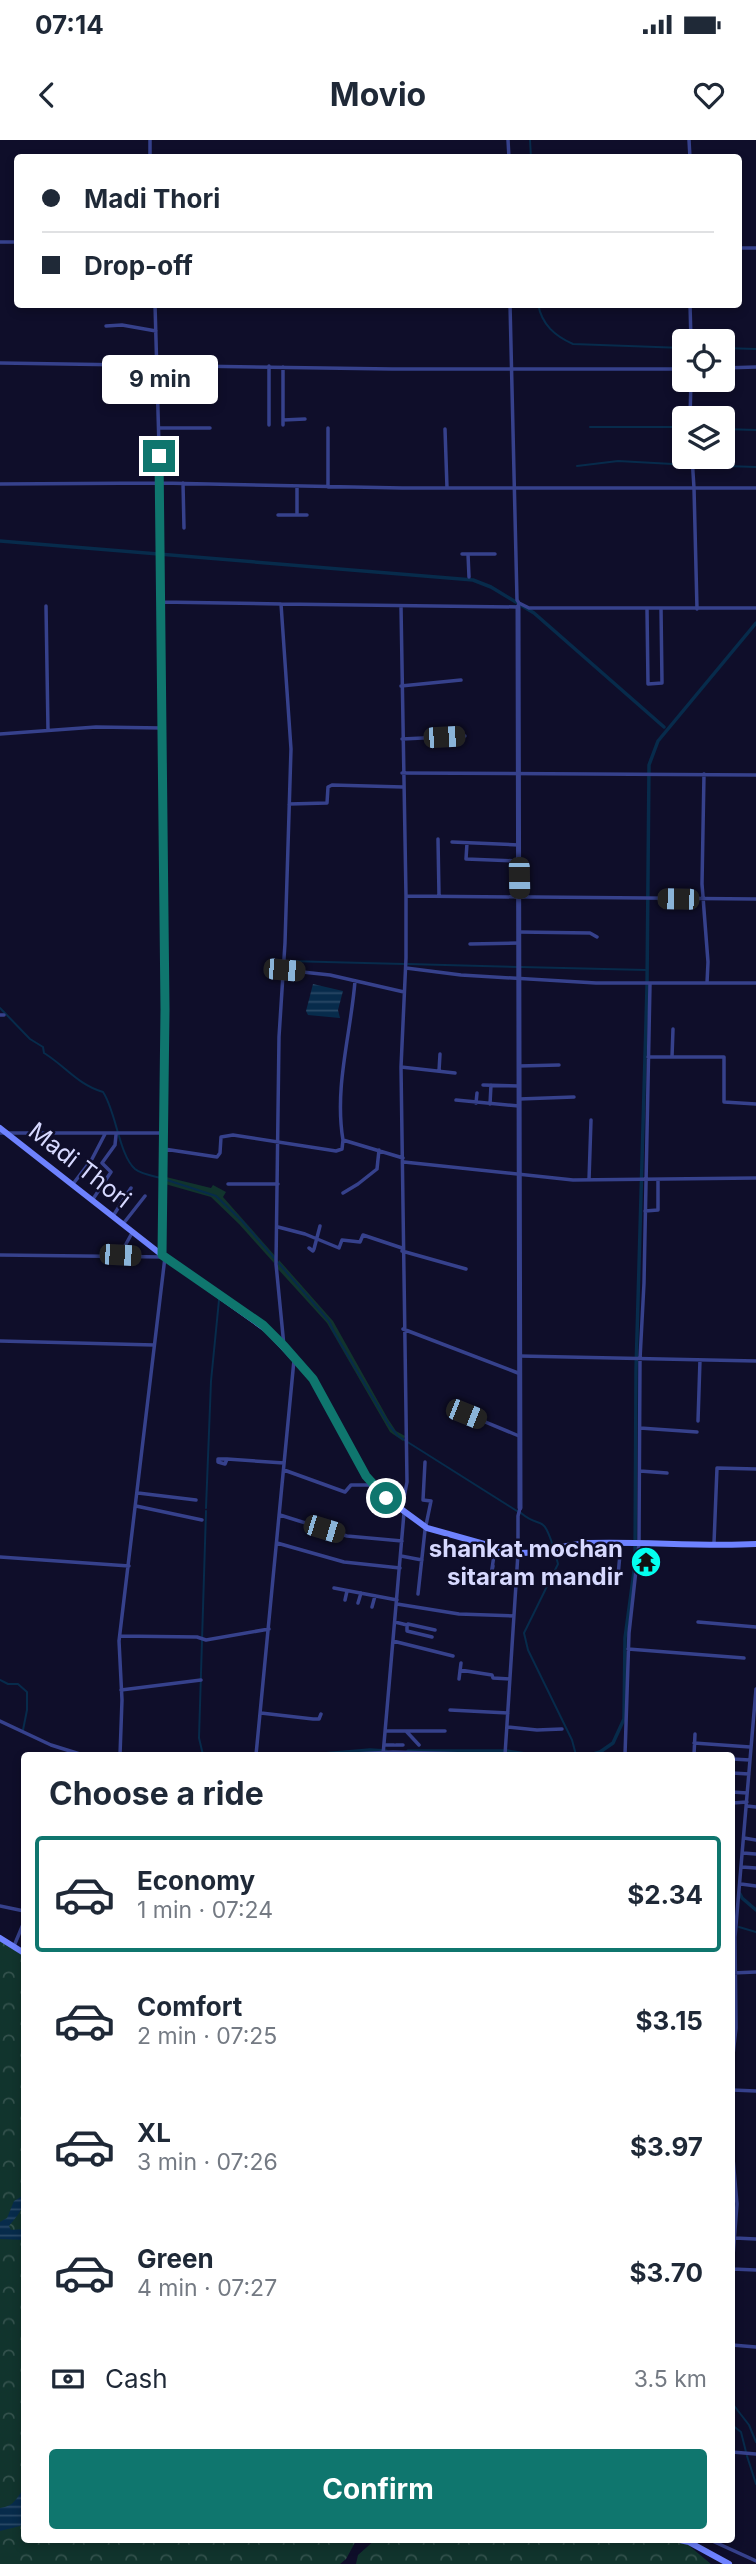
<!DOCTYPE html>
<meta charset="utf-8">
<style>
body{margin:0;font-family:Inter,sans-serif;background:#f6f6f7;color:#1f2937;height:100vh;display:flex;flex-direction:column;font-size:26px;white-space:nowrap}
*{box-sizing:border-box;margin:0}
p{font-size:23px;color:#747a83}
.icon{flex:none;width:38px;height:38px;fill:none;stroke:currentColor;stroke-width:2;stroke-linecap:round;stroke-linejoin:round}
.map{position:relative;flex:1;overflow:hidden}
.drawer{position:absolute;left:21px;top:1612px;width:714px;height:791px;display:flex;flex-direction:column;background:#fff;border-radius:7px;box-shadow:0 4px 10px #0003}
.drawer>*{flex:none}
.guide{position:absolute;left:14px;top:14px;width:728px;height:154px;border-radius:7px;box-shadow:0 4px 10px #0003;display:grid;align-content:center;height:154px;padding:0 28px;background:#fff}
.fabs{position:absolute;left:672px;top:189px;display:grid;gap:14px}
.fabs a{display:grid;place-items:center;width:63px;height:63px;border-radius:7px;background:#fff;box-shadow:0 4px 10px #0003;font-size:35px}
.end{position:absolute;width:32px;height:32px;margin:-16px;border:9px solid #0f766e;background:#fff;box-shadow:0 0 0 4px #fff}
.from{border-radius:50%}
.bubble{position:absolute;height:49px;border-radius:7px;background:#fff;box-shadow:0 4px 10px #0003;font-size:23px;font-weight:700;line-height:49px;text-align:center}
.car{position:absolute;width:21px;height:42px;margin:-21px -10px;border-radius:9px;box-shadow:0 0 5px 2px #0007;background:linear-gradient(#222 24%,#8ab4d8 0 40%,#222 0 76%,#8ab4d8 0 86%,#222 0)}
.guide b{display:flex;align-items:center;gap:24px;height:66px;font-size:26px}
.guide b+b{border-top:2px solid #e0e1e3}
.guide i{width:18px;height:18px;background:#1f2937}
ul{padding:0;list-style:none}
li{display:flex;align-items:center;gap:21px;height:116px;margin:0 14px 10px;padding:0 14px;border:4px solid transparent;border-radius:7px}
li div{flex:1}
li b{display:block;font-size:26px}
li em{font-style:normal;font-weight:700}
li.on{border-color:#0f766e}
li>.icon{width:63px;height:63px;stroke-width:1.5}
h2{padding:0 28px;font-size:32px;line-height:84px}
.pay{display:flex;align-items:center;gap:18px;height:77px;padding:0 28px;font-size:26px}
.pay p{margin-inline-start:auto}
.action{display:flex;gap:14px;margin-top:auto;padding:14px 28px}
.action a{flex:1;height:80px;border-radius:7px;background:#0f766e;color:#fff;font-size:28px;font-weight:700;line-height:80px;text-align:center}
.status{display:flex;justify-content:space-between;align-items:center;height:49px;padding:0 35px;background:#fff;direction:ltr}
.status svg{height:19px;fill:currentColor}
header{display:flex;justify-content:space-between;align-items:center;height:91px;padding:0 28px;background:#fff;font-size:32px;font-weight:700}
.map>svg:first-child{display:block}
.grass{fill:#11342d}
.forest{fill:url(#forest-crowns)}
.water{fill:url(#water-rules)}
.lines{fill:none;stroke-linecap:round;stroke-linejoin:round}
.stream{stroke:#072b4b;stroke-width:2}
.canal{stroke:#072b4b;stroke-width:3.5}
.minor{stroke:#36418c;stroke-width:3.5}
.tertiary{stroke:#36418c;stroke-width:5}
.secondary{stroke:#6e82ff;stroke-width:6}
.route{stroke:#0f766e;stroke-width:9}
.labels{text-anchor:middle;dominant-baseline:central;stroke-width:5;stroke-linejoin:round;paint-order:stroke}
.street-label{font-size:24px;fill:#d7d9ff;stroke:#0f0e2a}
.poi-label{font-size:24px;font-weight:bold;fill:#d7d9ff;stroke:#0f0e2a;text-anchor:end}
</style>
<div class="status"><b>07:14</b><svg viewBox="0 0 49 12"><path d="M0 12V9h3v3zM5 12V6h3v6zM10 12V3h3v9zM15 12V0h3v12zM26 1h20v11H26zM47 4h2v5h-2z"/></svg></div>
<header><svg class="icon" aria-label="back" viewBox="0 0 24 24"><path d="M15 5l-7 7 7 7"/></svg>Movio<svg class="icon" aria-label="heart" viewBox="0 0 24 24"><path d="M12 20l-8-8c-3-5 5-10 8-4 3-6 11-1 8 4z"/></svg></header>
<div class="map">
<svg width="756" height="2424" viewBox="0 0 756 2424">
<defs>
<pattern id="forest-crowns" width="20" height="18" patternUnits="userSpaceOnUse" patternTransform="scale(1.75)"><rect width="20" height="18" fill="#11342d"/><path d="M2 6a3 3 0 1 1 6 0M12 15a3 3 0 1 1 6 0" fill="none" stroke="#33514c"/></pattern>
<pattern id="water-rules" width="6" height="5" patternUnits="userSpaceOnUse" patternTransform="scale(1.75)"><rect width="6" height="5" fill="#072b4b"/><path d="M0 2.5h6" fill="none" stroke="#2a4966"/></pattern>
</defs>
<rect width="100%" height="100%" fill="#0f0e2a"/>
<!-- grass -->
<path class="grass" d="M166,1037L211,1048L213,1045L226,1052L223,1057L276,1117L274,1123L239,1084L211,1057L165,1044Z
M279,1120L333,1181L388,1279L396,1291L405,1296L403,1301L390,1292L327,1183L277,1128Z"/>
<!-- forest -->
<path class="forest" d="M0,1801L24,1816V2399H357L346,2419L340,2424H0Z
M376,2399H663L687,2404L711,2424H356L358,2415Z"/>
<!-- water -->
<path class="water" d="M313,844L343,851L338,870L340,878L308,875L306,871Z
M24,2055C25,2068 17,2076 9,2086L11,2090L24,2089V2100L0,2099V2082L7,2078L14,2061Z
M24,2349V2385L0,2391V2368C15,2366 15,2359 24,2349Z"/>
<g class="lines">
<!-- stream -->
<path class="stream" d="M530,0L531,18
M538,164C542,185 555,196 573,204L684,208
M723,208L756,209
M590,287H684
M723,289L756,290
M695,325L756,327
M577,326L618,321L691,325
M287,821L404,824
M408,824L517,827
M521,827L647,830
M0,868L30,899L43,907L44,913C64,925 78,945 103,952C116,971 119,1015 135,1029C141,1034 153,1036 161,1038
M167,1040L216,1056L242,1081L329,1181L334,1192L389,1285L398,1296L517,1371
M206,1368L211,1241L219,1160
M521,1373C541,1390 542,1372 553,1406
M555,1412L558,1424L524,1493L528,1510L572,1600L576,1615
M0,1540L8,1544H18L27,1552V1570L23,1590
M203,1615L199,1598L206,1371
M739,1787L756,1792
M732,2263L749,2285L756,2302
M732,2285L741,2292L746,2312
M747,2316L756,2344"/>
<!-- canal -->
<path class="canal" d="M0,401L473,440L491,447L534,473L664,587
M408,1611H507L532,1615
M311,1615L370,1610L386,1611
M590,1615L600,1612L613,1603L624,1579L625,1498L635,1424L636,1230L647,847L649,625L658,601L756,483
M740,1754L742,1758L756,1770"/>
<!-- minor -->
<path class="minor" d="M150,0V18
M508,0L509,18
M689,0L690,18
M0,102H18
M738,108H756
M155,164L160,343L165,869L163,1113
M690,164L691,201
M106,186L122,185L156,191
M0,223L392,229H684
M269,226V285
M283,227V285
M723,228L756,227
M690,278L691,240
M283,280L305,279
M159,288H210
M445,289L447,348
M692,317L694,348H756
M183,343L184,388
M0,344L161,343L402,348H694L697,469
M328,347V288
M278,375H307
M297,375V346
M462,414H495
M468,414L469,437
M160,462L281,464
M519,463L529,468H756
M46,466L48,590
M401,467L406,756
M647,469L648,544L662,543L661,469
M401,546L461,540
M0,594L96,587L162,588
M402,599L465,596
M402,633L756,635
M704,634L702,744L708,822L707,843
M289,664L327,663L328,647L332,645L403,647
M438,699L439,755
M452,702L519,705
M467,703L466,719L518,721
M519,792L590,793L597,797
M470,804L519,803
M406,828L461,835L596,843H756
M284,830L330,835L404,852
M0,875H4
M648,917H724V962L756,964
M672,917L673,889
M519,926L559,925
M401,927L455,933
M439,931L440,914
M483,945L519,946
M519,959L574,957
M456,960L519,966
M476,963L477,953
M490,964L491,945
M0,993H164
M343,1000C334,947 351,893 355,841
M164,1009L217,1017L220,1013L221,997L233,995L336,1011L342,1009L343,1000L403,1018
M404,1022L573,1040L756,1038
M589,1040L591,980
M73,1044L92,1019L105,994
M228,1044H278
M343,1053L358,1044L377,1029L379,1010
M93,1059L111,1032L102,1023L115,1005L116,995
M645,1071L658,1070V1040
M113,1076L131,1048
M123,1084L145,1056
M278,1087L305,1094L339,1108L342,1100L360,1102L363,1095L402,1108
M309,1108L313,1111L314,1109L320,1086
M402,1111L466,1129
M0,1115L165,1117L119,1501L122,1560L120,1615
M120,1115L132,1093
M403,1189L518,1233
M0,1201L154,1205
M284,1206L276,1124L279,897L285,803L291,609L281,464L518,467L519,463L517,460L510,164
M520,1216L756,1221
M466,1274L519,1296
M698,1281L700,1220
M640,1288L697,1292
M227,1319H218V1322L225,1324L227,1319L284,1323
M284,1330L345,1352L351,1345H372
M640,1331L667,1333
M138,1353L196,1360
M136,1366L202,1380
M402,1368L407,1342L401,927L406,818V756L756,759
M280,1375L347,1396L402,1401
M277,1403L344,1422L400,1428
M714,1403L717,1328L756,1329
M401,1416L422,1420
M0,1417L129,1426
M493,1426L491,1435L495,1409
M618,1436L621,1403
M334,1448L397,1460
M418,1454L425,1390L431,1361L423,1360L425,1322
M345,1460L347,1451
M358,1463L361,1453
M397,1464L459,1474L514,1476
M372,1467L375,1456
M395,1482L407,1485V1491L432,1497
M698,1482L756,1487
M408,1484L435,1490
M120,1496L197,1497L206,1500L269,1489
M393,1501L453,1516
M628,1509L744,1518
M460,1530L492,1535L493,1538L510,1539
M459,1539L461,1523
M121,1550L201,1540
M450,1570L508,1573
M261,1573L313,1579H319L321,1574
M0,1581L51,1605L83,1615
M507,1587L537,1590L562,1589
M385,1591H445
M406,1591L419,1605
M694,1603L750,1607
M384,1605H394
M396,1605H403
M256,1615L294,1220
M334,1615L393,1612L505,1615
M383,1615L404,1373
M505,1615L518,1413V1376L520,1368
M625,1615L629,1493L639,1403L640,1219L644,1143L650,844
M694,1615L695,1594
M732,1619L750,1620
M732,1633L749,1634
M732,1652L747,1653
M732,1663L747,1662
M747,1666L756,1667
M744,1698L756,1700
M743,1713L756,1714
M742,1727L756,1728
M741,1744L756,1746
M0,1766L24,1771
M14,1806L24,1782
M732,1833L756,1832
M732,1924L736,1888L735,1797L756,1549
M732,1950L756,1951
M732,2007L737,2064L732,2129V2209
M735,2098L756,2099
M732,2129L756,2130
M732,2205L756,2207
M732,2312L756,2314
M708,2399L756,2421"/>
<!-- tertiary -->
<path class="tertiary" d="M518,467L520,1368"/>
<!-- secondary -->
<path class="secondary" d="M0,988L162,1115L267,1190L313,1239L366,1336L386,1358L427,1388L517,1413C541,1414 563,1405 587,1403C643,1401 699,1407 756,1404
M0,1798L24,1813
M675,2399L689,2402L729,2424"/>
</g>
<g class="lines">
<!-- route -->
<path class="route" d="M159,316L165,869L162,1115L263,1185L284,1206L313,1239L366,1336L386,1358"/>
</g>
<!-- icons -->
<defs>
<g id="temple-disc" transform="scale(1.575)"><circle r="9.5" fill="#03ffef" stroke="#0f0e2a"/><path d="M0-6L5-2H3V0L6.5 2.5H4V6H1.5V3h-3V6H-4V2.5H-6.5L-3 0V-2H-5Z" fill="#111"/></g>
</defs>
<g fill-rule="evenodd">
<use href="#temple-disc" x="646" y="1422"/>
</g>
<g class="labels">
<!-- street labels -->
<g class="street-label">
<text transform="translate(80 1025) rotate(38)">Madi Thori</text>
</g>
<!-- poi labels -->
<g class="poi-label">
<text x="623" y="1408">shankat mochan<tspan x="623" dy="28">sitaram mandir</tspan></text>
</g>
</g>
</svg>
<div class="fabs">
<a><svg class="icon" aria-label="locate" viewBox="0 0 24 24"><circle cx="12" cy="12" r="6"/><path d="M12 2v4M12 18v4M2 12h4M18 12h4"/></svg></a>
<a><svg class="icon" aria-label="layers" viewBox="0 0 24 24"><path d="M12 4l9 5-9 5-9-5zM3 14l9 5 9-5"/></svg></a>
</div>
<i class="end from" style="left:386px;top:1358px"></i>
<i class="end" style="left:159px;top:316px"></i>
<div class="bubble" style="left:102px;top:215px;width:116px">9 min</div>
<i class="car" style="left:444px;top:597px;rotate:87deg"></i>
<i class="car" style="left:519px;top:738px;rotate:179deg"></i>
<i class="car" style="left:678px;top:759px;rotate:271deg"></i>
<i class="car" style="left:284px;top:830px;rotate:95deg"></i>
<i class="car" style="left:120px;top:1115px;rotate:93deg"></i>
<i class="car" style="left:466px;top:1274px;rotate:112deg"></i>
<i class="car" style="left:324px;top:1389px;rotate:107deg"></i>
<div class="guide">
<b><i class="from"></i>Madi Thori</b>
<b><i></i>Drop-off</b>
</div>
<section class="drawer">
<h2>Choose a ride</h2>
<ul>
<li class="on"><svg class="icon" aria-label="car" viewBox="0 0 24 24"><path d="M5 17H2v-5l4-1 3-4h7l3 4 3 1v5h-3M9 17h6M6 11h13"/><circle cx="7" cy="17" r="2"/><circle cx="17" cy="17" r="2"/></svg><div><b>Economy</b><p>1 min · 07:24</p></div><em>$2.34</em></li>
<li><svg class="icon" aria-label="car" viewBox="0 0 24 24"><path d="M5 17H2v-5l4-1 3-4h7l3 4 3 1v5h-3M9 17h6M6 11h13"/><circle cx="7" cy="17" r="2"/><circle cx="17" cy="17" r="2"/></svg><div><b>Comfort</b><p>2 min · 07:25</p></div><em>$3.15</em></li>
<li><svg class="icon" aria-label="car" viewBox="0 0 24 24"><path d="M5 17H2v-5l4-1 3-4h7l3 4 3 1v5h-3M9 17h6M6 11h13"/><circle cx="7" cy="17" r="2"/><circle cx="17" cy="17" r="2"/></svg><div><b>XL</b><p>3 min · 07:26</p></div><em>$3.97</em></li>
<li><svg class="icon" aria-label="car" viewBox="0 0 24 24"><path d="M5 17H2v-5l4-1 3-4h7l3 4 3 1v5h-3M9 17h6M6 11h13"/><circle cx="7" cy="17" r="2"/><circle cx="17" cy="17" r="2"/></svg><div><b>Green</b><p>4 min · 07:27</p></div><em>$3.70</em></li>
</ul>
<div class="pay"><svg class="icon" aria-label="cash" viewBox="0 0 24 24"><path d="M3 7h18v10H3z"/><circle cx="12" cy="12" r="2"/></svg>Cash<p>3.5 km</p></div>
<div class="action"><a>Confirm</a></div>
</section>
</div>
